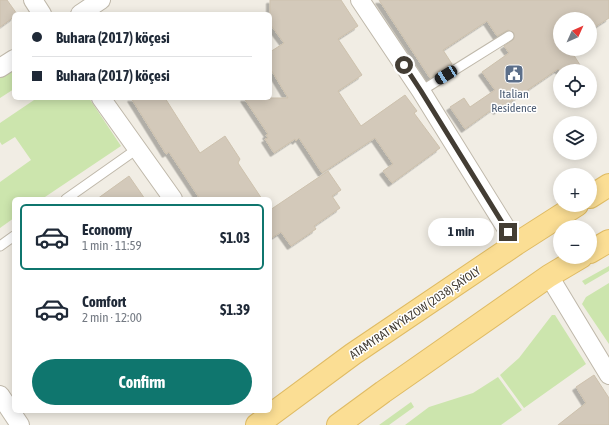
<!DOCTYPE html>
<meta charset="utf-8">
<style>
body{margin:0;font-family:"Asap Condensed",sans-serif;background:#f2f2f3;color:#1f2937;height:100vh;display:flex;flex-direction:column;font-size:15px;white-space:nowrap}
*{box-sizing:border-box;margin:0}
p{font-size:13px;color:#747a83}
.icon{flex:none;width:22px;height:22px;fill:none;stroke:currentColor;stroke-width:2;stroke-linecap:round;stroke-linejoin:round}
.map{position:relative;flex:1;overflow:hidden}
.side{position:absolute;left:12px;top:197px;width:260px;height:216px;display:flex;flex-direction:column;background:#fff;border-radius:6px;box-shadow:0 2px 10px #0003}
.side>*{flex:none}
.top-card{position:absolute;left:12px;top:12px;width:260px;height:88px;border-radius:6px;box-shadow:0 2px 10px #0003;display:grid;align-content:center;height:88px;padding:0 20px;background:#fff}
.needle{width:26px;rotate:45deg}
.tools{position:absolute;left:553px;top:12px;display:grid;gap:8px}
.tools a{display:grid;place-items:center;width:44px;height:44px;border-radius:50%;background:#fff;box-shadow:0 2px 10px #0003;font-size:20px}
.end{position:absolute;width:18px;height:18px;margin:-9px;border:5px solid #433d34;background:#fff;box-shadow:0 0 0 2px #fff}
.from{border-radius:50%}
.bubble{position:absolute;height:28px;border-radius:14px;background:#fff;box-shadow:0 2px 10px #0003;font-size:13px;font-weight:700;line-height:28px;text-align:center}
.car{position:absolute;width:12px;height:24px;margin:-12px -6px;border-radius:5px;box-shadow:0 0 3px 1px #0007;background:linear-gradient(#222 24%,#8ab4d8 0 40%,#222 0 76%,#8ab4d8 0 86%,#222 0)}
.top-card b{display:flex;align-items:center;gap:14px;height:38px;font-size:15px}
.top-card b+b{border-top:1px solid #e0e1e3}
.top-card i{width:10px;height:10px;background:#1f2937}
ul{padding:7px 0 0;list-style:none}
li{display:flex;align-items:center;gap:12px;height:66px;margin:0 8px 6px;padding:0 12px;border:2px solid transparent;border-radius:6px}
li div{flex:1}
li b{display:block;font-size:15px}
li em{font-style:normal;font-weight:700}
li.selected{border-color:#0f766e}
li>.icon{width:36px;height:36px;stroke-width:1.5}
.action{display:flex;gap:8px;margin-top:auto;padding:8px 20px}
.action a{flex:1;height:46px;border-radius:24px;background:#0f766e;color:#fff;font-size:16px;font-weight:700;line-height:46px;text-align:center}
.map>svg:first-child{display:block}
.green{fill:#cce5ad}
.building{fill:#d3c9ba;stroke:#cdc1ad;filter:url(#shadow)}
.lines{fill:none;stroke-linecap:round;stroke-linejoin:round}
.service-casing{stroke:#bfb8aa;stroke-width:11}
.minor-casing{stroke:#bfb8aa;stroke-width:20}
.primary-casing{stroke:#dfbb64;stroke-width:24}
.service{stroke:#fff;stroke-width:9}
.minor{stroke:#fff;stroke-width:18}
.primary{stroke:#fbde94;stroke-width:22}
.route{stroke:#433d34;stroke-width:5}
.labels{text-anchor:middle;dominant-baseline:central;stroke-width:3;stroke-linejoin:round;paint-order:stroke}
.service-label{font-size:12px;fill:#4e5e75;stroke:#fff}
.street-label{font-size:12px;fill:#433d34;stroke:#fff}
</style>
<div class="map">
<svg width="609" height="425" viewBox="0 0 609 425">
<defs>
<filter id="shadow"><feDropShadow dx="-3.5" dy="3.5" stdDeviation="0" flood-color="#0004"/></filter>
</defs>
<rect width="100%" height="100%" fill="#f1ede4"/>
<!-- green -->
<path class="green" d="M14,69V89L0,98V78Z
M37,98H89L121,146L42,199H14V218L0,228V182L31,160L15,137L2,145L0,142V123Z
M609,266V271L585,285L582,281Z
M609,283V344L582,304L586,297Z
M552,315H555L586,364L524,408L500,375L519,358Z
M498,377L522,410L501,425H405L429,407L473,393Z
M411,402L414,407L389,425H379Z"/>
<!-- building -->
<path class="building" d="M0,0H7L17,14H14V17L0,27Z
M270,0H341L358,26L338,39L362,75L338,91L361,126L405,95L417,111L414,113L440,148L392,183L383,171L393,164L375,138L322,173L299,138L296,141L295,139L274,153L265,139L268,138L266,135L268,134L244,98H288L270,68V52L284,43L270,24Z
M379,0H609V18L590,30V19H560V49H570L580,65L569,71H560L558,69L497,111L494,108L465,129L450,107L464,98L470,107L495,90L482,72L509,53L504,46L514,39V33L508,30L497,36L487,21L443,50L452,64L430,78Z
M131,98H165L200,153L225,136L240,159L238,163L262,199H200L169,152L166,154Z
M328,171L341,190L332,196L340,208L314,226L316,229L291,246L281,232L270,239V210Z
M129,176L145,199H97Z
M594,375L609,398V425H558L586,403L576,387Z"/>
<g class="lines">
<!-- service casing -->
<g class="service-casing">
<path id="service" d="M421,91L509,36
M66,199L137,149
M0,246L14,236"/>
</g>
<!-- minor casing -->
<g class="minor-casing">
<path id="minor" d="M33,0L42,14
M360,0L421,91L516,244
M80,14L101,0
M0,68L14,59
M101,98L173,199
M549,276L609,375
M0,395L20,425"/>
</g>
<!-- primary casing -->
<g class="primary-casing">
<path id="primary" d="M590,197L609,185
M590,252L609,241
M257,425L353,354L516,244L577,205
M338,425L383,392L549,276L581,257"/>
</g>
<!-- service -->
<use href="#service" class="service"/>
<!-- minor -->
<use href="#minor" class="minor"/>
<!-- primary -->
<use href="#primary" class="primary"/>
</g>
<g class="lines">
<!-- route -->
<path class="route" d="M404,65L421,91L508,232"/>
</g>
<!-- icons -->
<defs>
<g id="civic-square" transform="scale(1)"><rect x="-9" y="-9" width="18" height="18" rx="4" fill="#5c6f8a" stroke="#fff"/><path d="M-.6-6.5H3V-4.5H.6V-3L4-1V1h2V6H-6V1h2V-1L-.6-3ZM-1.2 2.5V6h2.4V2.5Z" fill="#fff"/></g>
</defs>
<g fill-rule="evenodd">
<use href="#civic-square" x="514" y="74"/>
</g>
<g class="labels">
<!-- service labels -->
<g class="service-label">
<text x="514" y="94">Italian<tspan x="514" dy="14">Residence</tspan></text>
</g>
<!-- street labels -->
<g class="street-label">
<text transform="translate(415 313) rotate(-34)">ATAMYRAT NYÝAZOW (2038) ŞAÝOLY</text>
</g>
</g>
</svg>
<div class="tools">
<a><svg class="needle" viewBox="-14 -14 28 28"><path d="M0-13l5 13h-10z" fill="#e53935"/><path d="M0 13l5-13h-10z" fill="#747a83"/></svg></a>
<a><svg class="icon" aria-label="locate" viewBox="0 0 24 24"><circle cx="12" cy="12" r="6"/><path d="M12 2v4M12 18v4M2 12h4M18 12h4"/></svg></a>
<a><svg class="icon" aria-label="layers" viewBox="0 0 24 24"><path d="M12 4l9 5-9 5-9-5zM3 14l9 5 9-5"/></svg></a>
<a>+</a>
<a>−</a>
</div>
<i class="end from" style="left:404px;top:65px"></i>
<i class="end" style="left:508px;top:232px"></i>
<div class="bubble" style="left:428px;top:218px;width:66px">1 min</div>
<i class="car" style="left:446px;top:75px;rotate:238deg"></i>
<div class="top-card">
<b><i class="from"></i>Buhara (2017) köçesi</b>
<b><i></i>Buhara (2017) köçesi</b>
</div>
<section class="side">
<ul>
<li class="selected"><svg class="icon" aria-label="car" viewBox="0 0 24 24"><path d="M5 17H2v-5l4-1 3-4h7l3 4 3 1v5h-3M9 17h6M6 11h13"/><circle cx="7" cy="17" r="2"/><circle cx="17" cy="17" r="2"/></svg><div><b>Economy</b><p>1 min · 11:59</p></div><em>$1.03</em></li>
<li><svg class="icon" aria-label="car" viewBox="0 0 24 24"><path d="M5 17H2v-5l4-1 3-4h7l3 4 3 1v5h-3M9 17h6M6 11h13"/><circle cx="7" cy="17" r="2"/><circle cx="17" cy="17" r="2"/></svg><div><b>Comfort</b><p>2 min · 12:00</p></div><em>$1.39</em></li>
</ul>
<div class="action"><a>Confirm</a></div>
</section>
</div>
